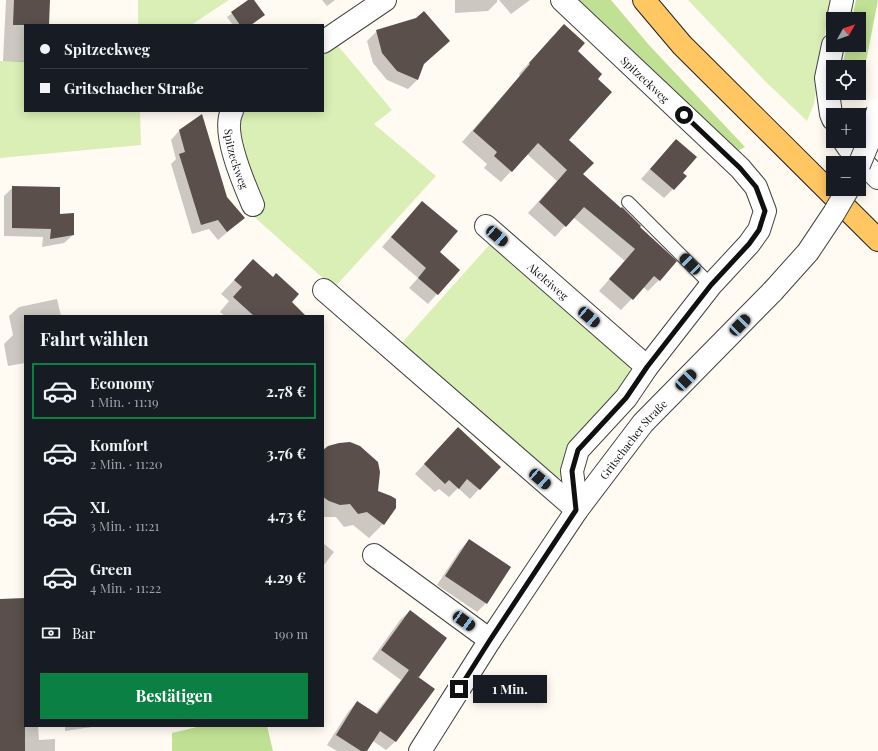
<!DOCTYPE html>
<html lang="de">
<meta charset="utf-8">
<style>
body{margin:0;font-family:"Playfair Display",serif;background:#242831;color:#f1f3f6;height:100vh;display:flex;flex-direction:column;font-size:15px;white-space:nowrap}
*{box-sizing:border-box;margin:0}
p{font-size:13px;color:#9ea1a6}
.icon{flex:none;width:22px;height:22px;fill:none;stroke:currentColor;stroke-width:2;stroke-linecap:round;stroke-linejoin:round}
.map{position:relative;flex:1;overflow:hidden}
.panel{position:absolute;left:24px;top:315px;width:300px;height:412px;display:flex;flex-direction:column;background:#171b24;border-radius:0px;box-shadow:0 2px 10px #0003}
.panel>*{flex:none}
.banner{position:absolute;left:24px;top:24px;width:300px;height:88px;border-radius:0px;box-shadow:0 2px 10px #0003;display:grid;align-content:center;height:88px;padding:0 16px;background:#171b24}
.needle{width:26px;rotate:50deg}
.buttons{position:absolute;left:826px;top:12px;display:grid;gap:8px}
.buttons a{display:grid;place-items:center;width:40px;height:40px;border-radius:0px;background:#171b24;box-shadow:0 2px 10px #0003;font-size:20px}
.end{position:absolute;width:18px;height:18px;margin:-9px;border:5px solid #101010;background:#fff;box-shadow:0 0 0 2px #fff}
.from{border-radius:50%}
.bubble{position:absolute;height:28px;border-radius:0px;background:#171b24;box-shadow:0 2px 10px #0003;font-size:13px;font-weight:700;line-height:28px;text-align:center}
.car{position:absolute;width:12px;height:24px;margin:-12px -6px;border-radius:5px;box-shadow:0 0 3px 1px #0007;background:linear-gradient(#222 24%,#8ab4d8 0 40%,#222 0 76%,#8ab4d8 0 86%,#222 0)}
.banner b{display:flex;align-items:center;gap:14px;height:38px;font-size:15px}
.banner b+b{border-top:1px solid #363941}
.banner i{width:10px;height:10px;background:#f1f3f6}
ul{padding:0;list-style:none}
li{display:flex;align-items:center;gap:12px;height:56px;margin:0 8px 6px;padding:0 8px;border:2px solid transparent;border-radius:0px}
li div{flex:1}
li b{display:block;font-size:15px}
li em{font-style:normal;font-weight:700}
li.current{border-color:#0b8043}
li>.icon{width:36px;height:36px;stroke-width:1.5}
h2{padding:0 16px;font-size:18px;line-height:48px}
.pay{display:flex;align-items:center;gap:10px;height:44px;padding:0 16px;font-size:15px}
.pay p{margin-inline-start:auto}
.primary-button{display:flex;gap:8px;margin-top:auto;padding:8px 16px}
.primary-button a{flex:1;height:46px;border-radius:0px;background:#0b8043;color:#fff;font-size:16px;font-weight:700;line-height:46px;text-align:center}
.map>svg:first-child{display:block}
.green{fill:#daefb6}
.forest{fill:#c0e194}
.shadow{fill:#0003}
.building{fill:#5a4f4a}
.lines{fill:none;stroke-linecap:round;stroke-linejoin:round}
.service-casing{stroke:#434343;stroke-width:14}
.minor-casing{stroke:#434343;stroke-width:24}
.primary-casing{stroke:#212121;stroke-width:24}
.service{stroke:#fff;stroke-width:12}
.minor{stroke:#fff;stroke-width:22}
.primary{stroke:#ffc662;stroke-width:22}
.minor-bridge-casing{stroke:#434343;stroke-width:24;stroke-linecap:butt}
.minor-bridge{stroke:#fff;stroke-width:22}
.route{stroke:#101010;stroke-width:5}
.labels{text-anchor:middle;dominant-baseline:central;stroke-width:4;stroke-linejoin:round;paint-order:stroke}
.street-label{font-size:11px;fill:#101010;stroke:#fff}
</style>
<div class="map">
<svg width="878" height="751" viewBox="0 0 878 751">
<rect width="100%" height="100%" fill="#fffbf2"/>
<!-- green -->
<path class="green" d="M138,0H229L191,25H138Z
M688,0H830L814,104L807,121L766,82Z
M333,40L392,110L374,124L436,176L334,288L251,214L239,142V122L245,111H323V48Z
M0,61H25V111H140L141,145L0,158Z
M491,243L627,360L630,368L628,381L562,477L555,480L399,346Z"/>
<!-- forest -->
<path class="forest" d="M575,0H611L649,45L745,147L736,152Z
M856,0H878L859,97L856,93H859V67H842L847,45H859V19H852Z
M201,726H267L273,751H172V733Z"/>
<!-- shadow -->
<path class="shadow" d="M6,0H49L48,25H25V62L3,61Z
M250,0H253L251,25H233L227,17Z
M322,0H335L327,6Z
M455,0H497V2L488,11L455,13Z
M499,0H530L511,14Z
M377,31L423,65L417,80L408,89L387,80L373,63L367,41Z
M553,36L576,51L596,79L567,140L582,174L638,227L659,280L648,291L643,287L621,310L599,291L625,261L573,217L555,237L528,213L557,181L527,154L501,182L484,168L487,164L462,142L520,76L519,74Z
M179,131L226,197L244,218L218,240L209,229L192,234L171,164L176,159L171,140Z
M667,150L673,189L664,198L641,179Z
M13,187L59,215L73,235L64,243L42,247L43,237L4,236V196Z
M422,202L438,253L458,270L428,304L409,288L418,278L382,247Z
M253,260L273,278L290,303L305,316H225L220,312L229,301L221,294Z
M57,299L61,316H25V363L8,366L4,344L13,335L9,316L19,307Z
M448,438L499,467L470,499L458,488L449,497L439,489L435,492L415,474Z
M323,453L377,492L395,507L383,524L369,538L353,525L344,527L336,517H323Z
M469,540L486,603L477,612L437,585L460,550Z
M323,543L334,552L323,566Z
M25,599V726H38L39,740L55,739V751H0V600Z
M410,611L446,638L417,677L396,741L386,750L373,741L366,751H337L327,745L348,712L357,702L375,714L401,680L372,659L400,620Z
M65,726H99L65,731Z"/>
<!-- building -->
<path class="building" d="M14,0H50L49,25H13Z
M248,0H254L265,15L251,25H240L231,12Z
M424,11L450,41L424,64L418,80L397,71L382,53L376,30L416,18Z
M564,24L585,43L578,51L602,74L598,79L612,92L569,140L594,163L583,174L621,208L622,207L641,226L640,227L677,261L660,281L654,276L633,300L609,279L635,249L584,207L566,227L539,202L567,170L538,143L512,172L494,156L497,152L473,131L530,64L529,63Z
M202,114L227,197L245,218L227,232L218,220L201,225L179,154L185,152L179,130Z
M676,139L697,157L683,173L687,176L674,190L650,169Z
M12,186L60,187V214L74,213V235L50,239L51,229L12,228Z
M422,201L458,231L440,252L460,270L438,295L418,278L426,268L391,237Z
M253,259L273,277L276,273L299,294L292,302L306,316H254L233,297L242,287L234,280Z
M458,427L501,467L480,490L467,479L459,489L449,480L445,484L424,464Z
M350,442L360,446L378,462L380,472L378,491L391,496L396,499V508L384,525L367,512L358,514L350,504L340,505L329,501L323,497V450L328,446L339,443Z
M469,539L511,567L487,604L445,576Z
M25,598V751H0V599Z
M410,610L447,638L419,677L417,676L435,689L396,742L380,731L367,751H361L336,735L357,701L377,714L409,670L381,650Z"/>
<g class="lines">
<!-- service casing -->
<g class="service-casing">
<path id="service" d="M628,202L711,285"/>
</g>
<!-- minor casing -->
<g class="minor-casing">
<g id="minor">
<path id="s1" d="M562,0L740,168L756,187L765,211L759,230L749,244L711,285L647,367L626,398L578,450L572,471L577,510"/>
<path d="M838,19L842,0"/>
<path d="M323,42L385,0"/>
<path id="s2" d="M232,111C221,132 244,184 253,205"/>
<path d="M833,119L831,114L826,78L833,45"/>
<path d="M844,141L848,147L878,178"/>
<path id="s3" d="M486,226L647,367"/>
<path d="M324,290L577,510"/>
<path d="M374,555L490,640"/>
<path id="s4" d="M420,751L490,640L577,510L643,423L773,291"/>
</g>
</g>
<!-- primary casing -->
<g class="primary-casing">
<path id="primary" d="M644,0L682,45L878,240"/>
</g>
<!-- service -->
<use href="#service" class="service"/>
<!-- minor -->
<use href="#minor" class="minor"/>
<!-- primary -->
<use href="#primary" class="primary"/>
<!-- minor-bridge casing -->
<g class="minor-bridge-casing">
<path id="minor-bridge" d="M859,165L869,141L878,110
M773,291L808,252L834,213L848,189"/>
</g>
<!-- minor-bridge -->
<use href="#minor-bridge" class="minor-bridge"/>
</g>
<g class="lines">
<!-- route -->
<path class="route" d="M459,689L490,640L576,510L572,471L578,450L626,398L647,367L711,285L749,244L759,230L765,211L756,187L740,168L684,115"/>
</g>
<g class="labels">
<!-- street labels -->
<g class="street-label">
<text stroke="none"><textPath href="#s1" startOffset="115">Spitzeckweg</textPath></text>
<text stroke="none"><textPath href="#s2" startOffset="49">Spitzeckweg</textPath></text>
<text stroke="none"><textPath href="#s3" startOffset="83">Akeleiweg</textPath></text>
<text stroke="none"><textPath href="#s4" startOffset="378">Gritschacher Straße</textPath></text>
</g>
</g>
</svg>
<div class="buttons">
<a><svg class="needle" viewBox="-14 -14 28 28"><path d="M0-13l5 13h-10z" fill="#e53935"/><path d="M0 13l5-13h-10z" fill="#9ea1a6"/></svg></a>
<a><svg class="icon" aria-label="locate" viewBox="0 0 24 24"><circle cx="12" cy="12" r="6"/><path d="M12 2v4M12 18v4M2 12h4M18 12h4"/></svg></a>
<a>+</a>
<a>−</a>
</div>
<i class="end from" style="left:684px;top:115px"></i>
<i class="end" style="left:459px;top:689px"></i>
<div class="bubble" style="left:473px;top:675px;width:74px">1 Min.</div>
<i class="car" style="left:497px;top:236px;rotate:131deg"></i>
<i class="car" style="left:690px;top:264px;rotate:315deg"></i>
<i class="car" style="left:589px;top:317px;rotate:131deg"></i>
<i class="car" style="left:740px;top:325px;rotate:44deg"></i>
<i class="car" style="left:686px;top:380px;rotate:44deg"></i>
<i class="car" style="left:540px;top:479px;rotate:131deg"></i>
<i class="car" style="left:464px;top:621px;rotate:126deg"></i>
<div class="banner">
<b><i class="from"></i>Spitzeckweg</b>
<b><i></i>Gritschacher Straße</b>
</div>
<section class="panel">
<h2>Fahrt wählen</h2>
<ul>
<li class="current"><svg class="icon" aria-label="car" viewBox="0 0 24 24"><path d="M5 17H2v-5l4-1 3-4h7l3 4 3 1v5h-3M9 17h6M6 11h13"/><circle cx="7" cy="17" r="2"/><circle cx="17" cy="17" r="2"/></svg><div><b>Economy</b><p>1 Min. · 11:19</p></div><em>2.78 €</em></li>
<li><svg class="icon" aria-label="car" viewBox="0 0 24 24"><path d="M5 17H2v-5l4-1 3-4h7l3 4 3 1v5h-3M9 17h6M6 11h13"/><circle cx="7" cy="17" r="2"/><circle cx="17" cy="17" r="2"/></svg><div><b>Komfort</b><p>2 Min. · 11:20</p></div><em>3.76 €</em></li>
<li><svg class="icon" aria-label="car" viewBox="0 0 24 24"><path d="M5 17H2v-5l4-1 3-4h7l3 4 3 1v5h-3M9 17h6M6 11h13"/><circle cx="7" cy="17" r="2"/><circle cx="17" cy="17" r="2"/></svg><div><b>XL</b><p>3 Min. · 11:21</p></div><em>4.73 €</em></li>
<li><svg class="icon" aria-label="car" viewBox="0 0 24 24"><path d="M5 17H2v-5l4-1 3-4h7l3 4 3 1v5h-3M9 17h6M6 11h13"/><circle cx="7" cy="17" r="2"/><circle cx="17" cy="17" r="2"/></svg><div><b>Green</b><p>4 Min. · 11:22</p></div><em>4.29 €</em></li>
</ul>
<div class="pay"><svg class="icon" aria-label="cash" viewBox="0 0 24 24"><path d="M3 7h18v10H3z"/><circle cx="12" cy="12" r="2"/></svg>Bar<p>190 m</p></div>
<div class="primary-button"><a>Bestätigen</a></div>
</section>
</div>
